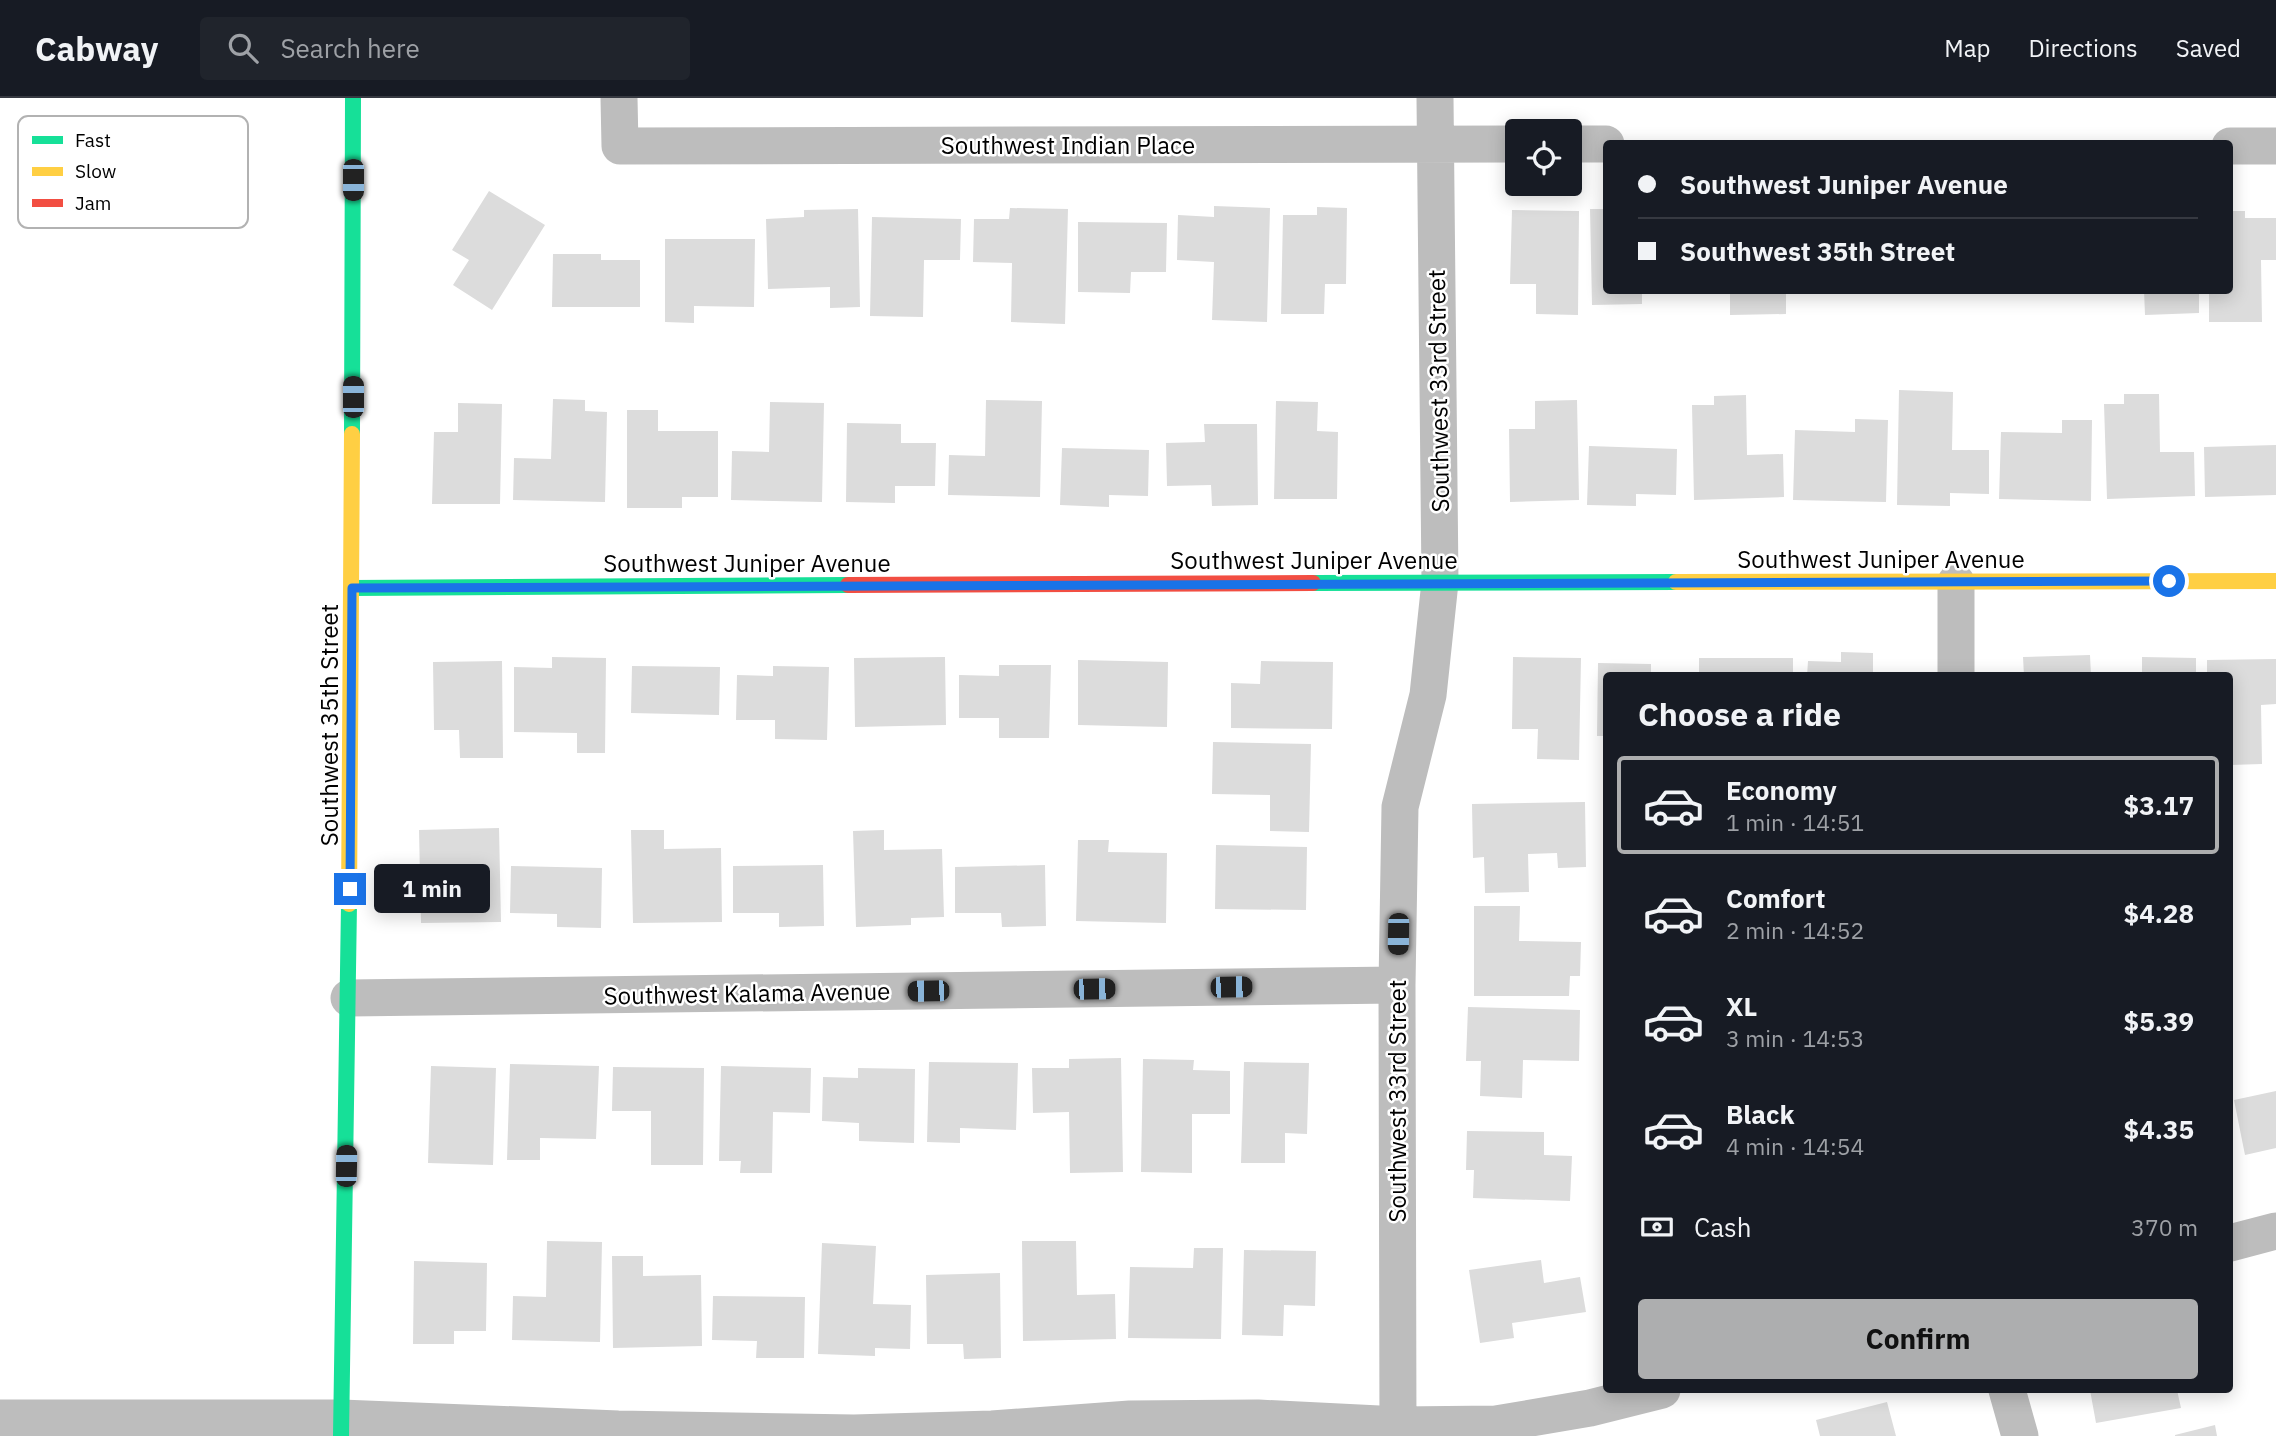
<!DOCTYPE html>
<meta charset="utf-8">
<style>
body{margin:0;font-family:"IBM Plex Sans",sans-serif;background:#20242c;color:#f1f3f6;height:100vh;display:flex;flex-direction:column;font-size:26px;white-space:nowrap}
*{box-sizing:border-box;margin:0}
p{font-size:23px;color:#9ea1a6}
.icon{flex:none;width:38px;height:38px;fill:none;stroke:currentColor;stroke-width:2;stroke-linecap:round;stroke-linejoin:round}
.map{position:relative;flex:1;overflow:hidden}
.sheet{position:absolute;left:1603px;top:574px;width:630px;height:721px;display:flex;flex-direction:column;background:#171b24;border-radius:7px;box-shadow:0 4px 18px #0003}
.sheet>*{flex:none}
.hud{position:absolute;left:1603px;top:42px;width:630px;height:154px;border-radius:7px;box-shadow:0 4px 18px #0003;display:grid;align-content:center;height:154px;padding:0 35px;background:#171b24}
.tools{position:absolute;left:1505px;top:21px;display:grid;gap:14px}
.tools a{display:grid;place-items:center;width:77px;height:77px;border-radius:7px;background:#171b24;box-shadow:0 4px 18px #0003;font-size:35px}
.end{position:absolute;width:32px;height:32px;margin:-16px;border:9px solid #1a73e8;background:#fff;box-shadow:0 0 0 4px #fff}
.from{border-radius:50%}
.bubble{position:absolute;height:49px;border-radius:7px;background:#171b24;box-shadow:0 4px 18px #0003;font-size:23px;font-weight:700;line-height:49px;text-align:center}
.car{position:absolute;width:21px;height:42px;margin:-21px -10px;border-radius:9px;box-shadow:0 0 5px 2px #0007;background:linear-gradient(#222 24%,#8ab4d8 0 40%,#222 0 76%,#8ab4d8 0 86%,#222 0)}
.hud b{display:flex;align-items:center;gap:24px;height:66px;font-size:26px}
.hud b+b{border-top:2px solid #363941}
.hud i{width:18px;height:18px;background:#f1f3f6}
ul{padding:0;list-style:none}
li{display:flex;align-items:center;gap:21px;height:98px;margin:0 14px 10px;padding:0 21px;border:4px solid transparent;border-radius:7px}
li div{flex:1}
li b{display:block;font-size:26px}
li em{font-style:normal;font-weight:700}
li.on{border-color:#adaeaf}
li>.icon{width:63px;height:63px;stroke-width:1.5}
h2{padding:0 35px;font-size:32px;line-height:84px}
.pay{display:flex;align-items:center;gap:18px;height:77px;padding:0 35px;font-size:26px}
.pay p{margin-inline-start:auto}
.cta{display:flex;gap:14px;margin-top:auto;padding:14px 35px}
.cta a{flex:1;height:80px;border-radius:7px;background:#adaeaf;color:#111;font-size:28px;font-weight:700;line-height:80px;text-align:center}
header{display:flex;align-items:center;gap:42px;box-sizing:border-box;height:98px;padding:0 35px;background:#171b24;border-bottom:2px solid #363941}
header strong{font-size:33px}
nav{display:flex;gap:38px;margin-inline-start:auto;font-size:24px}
.search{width:490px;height:63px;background:#20242c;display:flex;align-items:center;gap:18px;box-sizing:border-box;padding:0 24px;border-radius:7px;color:#9ea1a6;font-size:26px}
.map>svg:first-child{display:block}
.building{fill:#dcdcdc}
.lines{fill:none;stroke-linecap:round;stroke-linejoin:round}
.street{stroke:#bdbdbd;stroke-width:37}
.fast{stroke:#16e098;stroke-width:16}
.slow{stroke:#ffcf43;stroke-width:16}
.jam{stroke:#f24e42;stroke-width:16}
.route{stroke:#1a73e8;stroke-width:9}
.labels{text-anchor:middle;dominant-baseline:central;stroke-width:5;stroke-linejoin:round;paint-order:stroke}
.street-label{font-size:24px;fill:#000;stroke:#fff}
.key{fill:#fff;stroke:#b2b2b2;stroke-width:2}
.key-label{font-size:19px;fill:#000}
</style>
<header>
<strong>Cabway</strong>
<div class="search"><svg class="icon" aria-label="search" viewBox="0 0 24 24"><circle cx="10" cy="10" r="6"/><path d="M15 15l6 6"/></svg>Search here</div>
<nav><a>Map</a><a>Directions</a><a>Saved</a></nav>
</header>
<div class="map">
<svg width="2276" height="1338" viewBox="0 0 2276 1338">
<rect width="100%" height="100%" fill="#fff"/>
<!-- building -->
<path class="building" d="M489,93L545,127L492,212L453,187L469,162L452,152Z
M1214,108L1270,110L1267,224L1212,222L1214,164L1177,162L1178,117L1214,119Z
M1317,109L1347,110L1346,186H1325L1324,216H1281L1283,117H1317Z
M1010,110L1068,111L1065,226L1011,224L1012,165L973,164L974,121H1009Z
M858,111L860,209L830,210V189L768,191L766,121L804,119V112Z
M1590,111H1606V192H1642V206L1592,207Z
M1512,112L1579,113L1578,217L1536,216V186H1510Z
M2230,113H2245V120H2276V162H2261L2262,224H2209V192H2230Z
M872,119L961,121L960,162H924L923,219L870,218Z
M1078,124L1167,125L1166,174H1131L1130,195L1078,194Z
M665,141H755L754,209L694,208V225L665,224Z
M553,156H601V162H640V209H552Z
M1730,192H1786V216L1730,217Z
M2144,192H2199V215L2145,217Z
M1899,292L1953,294L1952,352H1989V396L1950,395V408L1897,407Z
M2124,296H2159L2160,354H2194L2195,398L2107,401L2104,306H2124Z
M1746,297L1747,357L1783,356L1784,399L1694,402L1692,307H1714V298Z
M553,301L585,302V313L607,314L605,404L513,402L514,360L551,361Z
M986,302L1042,303L1040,399L948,397L949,357L985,358Z
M1577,302L1579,402L1510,404L1509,331H1535V303Z
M1276,303L1318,304L1317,333L1338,334L1337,401H1274Z
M770,304L824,305L822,404L731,402L732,353L769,354Z
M458,305L502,306L500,406H432L434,334H458Z
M627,312H658V333H718V399H682V410H627Z
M1855,321L1888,322L1886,404L1793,402L1795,332L1855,334Z
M2062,322H2092L2091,403L1999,401L2001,334L2062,335Z
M847,325L901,326V345H936L935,388H895V405L846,404Z
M1204,326H1257L1258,407L1212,408L1211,387L1167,388L1166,345L1205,344Z
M2276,347V397L2205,399L2204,349Z
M1589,348L1677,351L1676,397L1636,396V408L1587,407Z
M1062,350L1149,352L1148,398L1109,397V409L1060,407Z
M1841,554L1873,555V578H1807L1808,563L1841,564Z
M2090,557L2091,578H2024L2023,559Z
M552,559L606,560L605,655H577V635L514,634V569L552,570Z
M945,559L946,627L855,629L854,560Z
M1513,559L1581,560L1579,662L1537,661L1538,631H1512Z
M2142,559L2196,560V578H2104V574L2142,575Z
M1699,560H1793V578H1699Z
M2276,561V606L2261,607L2262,666L2230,667V578H2207V562Z
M1078,562L1168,564L1167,629L1078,627Z
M502,563L503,660H460L459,632H434L433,564Z
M1261,563L1333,564L1332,631L1231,630V585L1260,586Z
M1598,565L1651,566V578H1606V638H1597Z
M999,567H1051L1049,640H999V620H959V577L999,578Z
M632,568L720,569L719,617L631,615Z
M773,568L829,569L827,642L775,641V622H736L737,577L773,578Z
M1213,644L1311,646L1309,734L1270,733V697L1212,696Z
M1585,704L1586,769L1558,770L1557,755L1528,756L1529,794L1485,795L1484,759L1473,760L1472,706Z
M499,730L501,824L421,825L419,732Z
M631,732H664V751L721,750L722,824L633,825Z
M884,732V752L942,751L944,819L911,820V827L856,829L853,733Z
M1078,742H1109L1108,754L1167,755L1166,825L1076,823Z
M1216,747L1307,749L1306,812L1215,811Z
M823,767L824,828L779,829V815H733V768Z
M1045,767L1046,828L1002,829L1001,815H955V769Z
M511,768L602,770L601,830L557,829V816L510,815Z
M1474,808H1520L1519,843L1581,844L1580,878H1570L1569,898H1474Z
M1468,909L1580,912L1579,963L1523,962L1522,1000L1480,998L1481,963H1466Z
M1121,960L1123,1074L1070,1075L1069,1014L1033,1015L1032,970H1069V961Z
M1143,961L1194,962L1193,972L1230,973V1016H1192V1075L1141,1074Z
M929,964L1018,965L1016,1032L960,1030V1045L927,1044Z
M1244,964L1309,965L1307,1036L1285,1035V1065H1241Z
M510,966L599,968L596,1041L540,1040V1062H507Z
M431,968L496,970L493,1067L428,1065Z
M721,968L811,970L810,1015L773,1014L772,1075H740L741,1063H719Z
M613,969L704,970L703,1067H651V1013H612Z
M858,970L915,971L914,1045L859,1043V1025L822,1023L823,979L858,980Z
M2276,993V1050L2245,1057L2234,1002Z
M1467,1033L1544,1034V1057L1572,1058L1570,1103L1473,1100L1474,1072H1466Z
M547,1143L602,1144L600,1244L512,1242L513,1198L546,1199Z
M1022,1143H1076L1077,1197L1115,1196L1116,1241L1023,1243Z
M822,1145L876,1148L873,1206L911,1207L910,1251L875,1250V1258L818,1256Z
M1194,1150H1223L1221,1241L1128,1240L1130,1169L1193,1170Z
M1244,1152L1316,1153L1315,1208L1284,1207L1283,1238L1242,1237Z
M612,1158H643V1178L701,1177L702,1248L613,1250Z
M1541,1162L1544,1185L1580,1179L1586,1214L1512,1225L1514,1240L1480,1245L1469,1172Z
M414,1163L487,1165L486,1233H454V1246H413Z
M1000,1175L1001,1260L964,1261L963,1246H927L926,1177Z
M713,1198L805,1199L804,1260H756L757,1243L712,1242Z
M2090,1292H2177L2181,1310L2096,1325Z
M1887,1304L1896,1338H1820L1816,1322Z
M2215,1327L2217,1338H2175V1337Z"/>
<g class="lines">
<!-- street -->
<path class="street" d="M619,0L620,48L1517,46
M1570,46H1606
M2230,48H2276
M1956,484V578
M349,900L1397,887
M2230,1145L2276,1133
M2007,1292L2020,1338
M0,1320H341L618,1331L854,1335L992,1331L1130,1321L1258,1320L1399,1327L1496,1326L1590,1310L1662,1292
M1398,1338L1397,887L1400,709L1428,597L1440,484L1435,0"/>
<!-- fast -->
<path class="fast" d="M352,336L353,0
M1313,485L1676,484
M352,490L848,487
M341,1338L349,806"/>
<!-- slow -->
<path class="slow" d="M1676,484L2276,483
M349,806L352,336"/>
<!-- jam -->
<path class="jam" d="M848,487L1313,485"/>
</g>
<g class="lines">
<!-- route -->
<path class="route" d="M350,791L352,490L2169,483"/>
</g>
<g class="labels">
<!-- street labels -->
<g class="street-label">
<text x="1068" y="47">Southwest Indian Place</text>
<text transform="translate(1438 293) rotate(-91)">Southwest 33rd Street</text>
<text x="1881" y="461">Southwest Juniper Avenue</text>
<text x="1314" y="462">Southwest Juniper Avenue</text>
<text x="747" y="465">Southwest Juniper Avenue</text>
<text transform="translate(329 627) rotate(-90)">Southwest 35th Street</text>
<text transform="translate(747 895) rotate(-1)">Southwest Kalama Avenue</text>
<text transform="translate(1397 1003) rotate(-90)">Southwest 33rd Street</text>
</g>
</g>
<!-- legend -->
<rect x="18" y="18" width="230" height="112" rx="10" class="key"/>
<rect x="32" y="38" width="31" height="8" fill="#16e098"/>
<rect x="32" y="69" width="31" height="9" fill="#ffcf43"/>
<rect x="32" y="101" width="31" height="8" fill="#f24e42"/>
<g class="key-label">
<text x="75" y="49">Fast</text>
<text x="75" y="80">Slow</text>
<text x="75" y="112">Jam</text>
</g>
</svg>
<div class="tools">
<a><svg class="icon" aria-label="locate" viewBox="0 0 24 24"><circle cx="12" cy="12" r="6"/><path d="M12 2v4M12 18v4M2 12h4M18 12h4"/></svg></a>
</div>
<i class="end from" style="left:2169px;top:483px"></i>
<i class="end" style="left:350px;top:791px"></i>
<div class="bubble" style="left:374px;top:766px;width:116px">1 min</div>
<i class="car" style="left:353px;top:82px;rotate:180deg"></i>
<i class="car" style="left:353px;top:299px;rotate:0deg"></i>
<i class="car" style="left:1398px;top:836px;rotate:181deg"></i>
<i class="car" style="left:1231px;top:889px;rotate:89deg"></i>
<i class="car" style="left:1094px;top:891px;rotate:89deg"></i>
<i class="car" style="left:928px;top:893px;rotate:269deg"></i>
<i class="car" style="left:346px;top:1068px;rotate:1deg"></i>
<div class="hud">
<b><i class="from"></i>Southwest Juniper Avenue</b>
<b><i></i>Southwest 35th Street</b>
</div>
<section class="sheet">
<h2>Choose a ride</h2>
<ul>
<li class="on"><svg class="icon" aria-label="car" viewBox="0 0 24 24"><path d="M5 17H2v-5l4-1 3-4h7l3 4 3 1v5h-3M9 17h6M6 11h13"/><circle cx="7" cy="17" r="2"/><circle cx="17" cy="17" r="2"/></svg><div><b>Economy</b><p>1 min · 14:51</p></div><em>$3.17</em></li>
<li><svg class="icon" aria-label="car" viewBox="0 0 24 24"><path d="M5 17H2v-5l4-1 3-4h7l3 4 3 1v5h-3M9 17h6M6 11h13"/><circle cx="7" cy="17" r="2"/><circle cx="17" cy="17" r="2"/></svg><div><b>Comfort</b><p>2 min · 14:52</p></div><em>$4.28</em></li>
<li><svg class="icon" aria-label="car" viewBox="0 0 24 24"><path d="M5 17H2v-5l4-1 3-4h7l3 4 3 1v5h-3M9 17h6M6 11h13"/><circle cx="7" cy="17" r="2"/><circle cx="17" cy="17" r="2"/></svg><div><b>XL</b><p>3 min · 14:53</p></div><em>$5.39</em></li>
<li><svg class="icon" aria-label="car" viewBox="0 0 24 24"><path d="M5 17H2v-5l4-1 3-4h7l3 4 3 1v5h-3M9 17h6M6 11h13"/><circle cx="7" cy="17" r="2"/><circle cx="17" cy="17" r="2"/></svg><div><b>Black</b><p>4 min · 14:54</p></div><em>$4.35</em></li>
</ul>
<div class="pay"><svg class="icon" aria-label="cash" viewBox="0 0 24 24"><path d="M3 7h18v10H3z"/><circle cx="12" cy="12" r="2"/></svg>Cash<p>370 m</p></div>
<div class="cta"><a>Confirm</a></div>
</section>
</div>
